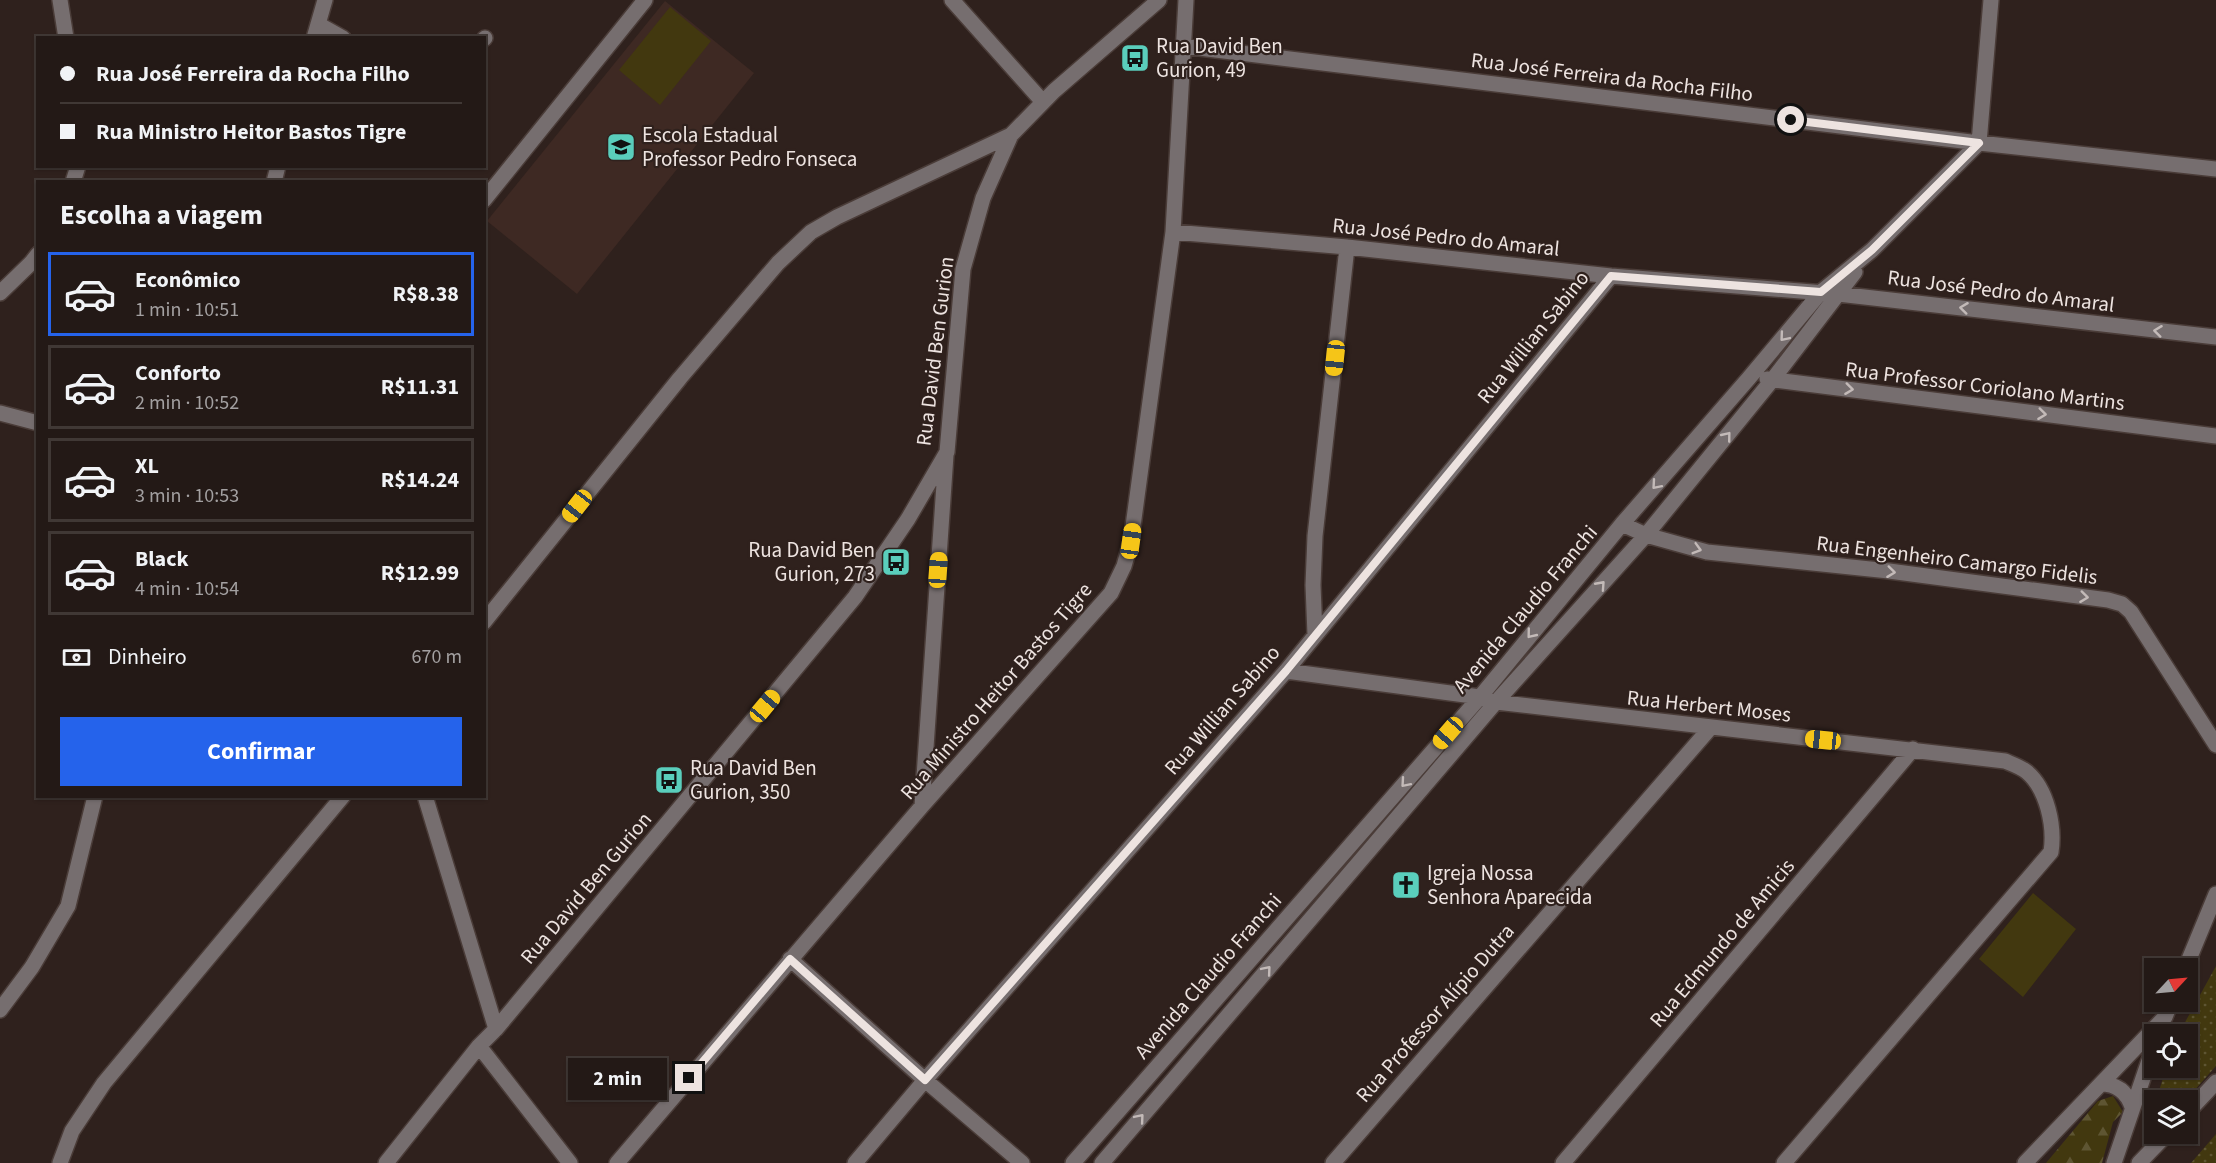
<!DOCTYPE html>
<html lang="pt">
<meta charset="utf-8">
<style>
body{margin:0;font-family:"Source Sans 3",sans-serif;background:#2f2623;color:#f1f3f6;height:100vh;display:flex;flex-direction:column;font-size:22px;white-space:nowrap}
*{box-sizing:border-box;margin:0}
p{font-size:20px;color:#a3a0a1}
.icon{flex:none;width:33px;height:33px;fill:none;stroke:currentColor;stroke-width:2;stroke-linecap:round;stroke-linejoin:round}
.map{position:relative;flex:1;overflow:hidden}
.details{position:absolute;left:36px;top:180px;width:450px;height:618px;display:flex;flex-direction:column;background:#231916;border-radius:0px;box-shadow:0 2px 4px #0004,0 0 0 2px #403835}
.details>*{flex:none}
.top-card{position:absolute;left:36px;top:36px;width:450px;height:132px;border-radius:0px;box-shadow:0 2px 4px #0004,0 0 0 2px #403835;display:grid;align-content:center;height:132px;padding:0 24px;background:#231916}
.needle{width:39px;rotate:64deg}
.buttons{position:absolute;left:2144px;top:958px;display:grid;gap:12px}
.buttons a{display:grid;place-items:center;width:54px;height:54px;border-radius:0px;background:#231916;box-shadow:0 2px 4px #0004,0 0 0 2px #403835;font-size:30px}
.end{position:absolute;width:27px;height:27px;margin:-14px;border:8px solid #ede3e0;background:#111;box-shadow:0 0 0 3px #111}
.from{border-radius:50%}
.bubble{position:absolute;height:42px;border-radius:0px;background:#231916;box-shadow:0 2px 4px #0004,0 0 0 2px #403835;font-size:20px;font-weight:700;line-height:42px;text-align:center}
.car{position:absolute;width:18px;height:36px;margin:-18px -9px;border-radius:8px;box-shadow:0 0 4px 2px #0007;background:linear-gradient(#f5c518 24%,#345 0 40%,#f5c518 0 76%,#345 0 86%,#f5c518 0)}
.top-card b{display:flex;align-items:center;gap:21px;height:57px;font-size:22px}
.top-card b+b{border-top:2px solid #403835}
.top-card i{width:15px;height:15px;background:#f1f3f6}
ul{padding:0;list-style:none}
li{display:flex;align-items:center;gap:18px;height:84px;margin:0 12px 9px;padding:0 12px;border:3px solid #403835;border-radius:0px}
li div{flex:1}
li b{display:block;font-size:22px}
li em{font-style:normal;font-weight:700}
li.current{border-color:#2563eb}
li>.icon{width:54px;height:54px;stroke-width:1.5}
h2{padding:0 24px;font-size:27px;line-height:72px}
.pay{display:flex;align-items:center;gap:15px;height:66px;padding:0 24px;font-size:22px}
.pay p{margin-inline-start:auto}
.primary-button{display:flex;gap:12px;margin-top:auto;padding:12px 24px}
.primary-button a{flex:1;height:69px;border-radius:0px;background:#2563eb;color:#fff;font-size:24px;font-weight:700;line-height:69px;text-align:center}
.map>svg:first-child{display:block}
.built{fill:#3e2923}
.grass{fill:url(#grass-dots)}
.forest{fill:url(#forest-firs)}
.pitch{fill:#42380f}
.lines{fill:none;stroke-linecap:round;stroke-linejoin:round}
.minor-casing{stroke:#4a3c38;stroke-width:18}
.minor{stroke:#766e6f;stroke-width:15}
.oneway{stroke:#c3bab8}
.route{stroke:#ede3e0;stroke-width:8}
.labels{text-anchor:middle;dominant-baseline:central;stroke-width:4.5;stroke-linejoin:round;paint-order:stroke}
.poi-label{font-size:21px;fill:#ede3e0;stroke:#2f211d;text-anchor:start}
.street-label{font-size:21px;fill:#ede3e0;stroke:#2f211d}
</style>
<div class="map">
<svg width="2216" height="1163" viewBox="0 0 2216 1163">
<defs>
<pattern id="grass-dots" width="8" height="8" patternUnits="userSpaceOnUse" patternTransform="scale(1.5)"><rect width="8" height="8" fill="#42380f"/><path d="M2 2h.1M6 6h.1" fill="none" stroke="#5e5532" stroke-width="1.8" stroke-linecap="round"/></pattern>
<pattern id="forest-firs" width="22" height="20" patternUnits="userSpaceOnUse" patternTransform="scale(1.5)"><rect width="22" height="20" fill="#42380f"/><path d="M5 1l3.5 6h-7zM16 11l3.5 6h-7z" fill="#5e5532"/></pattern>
</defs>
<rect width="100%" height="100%" fill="#2f211d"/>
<!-- built -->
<path class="built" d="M665,1L754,73L577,294L487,221Z"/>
<!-- grass -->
<path class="grass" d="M2216,966V1066L2185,1101H2156L2166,1068H2187V1035H2178Z
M2216,1134V1163H2191Z"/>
<!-- forest -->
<path class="forest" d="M2113,1096L2123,1112L2113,1122L2102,1163H2046L2098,1101Z"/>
<!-- pitch -->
<path class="pitch" d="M670,7L711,41L660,105L619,70Z
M2033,893L2076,929L2023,997L1979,959Z"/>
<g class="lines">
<!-- minor casing -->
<g class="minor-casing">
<path id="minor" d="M60,0L66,38
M952,0L1043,102
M318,24L343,38
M314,38L325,0
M484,39L485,38
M1183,46L1979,143L2216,169
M73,182L78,166
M274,182L278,166
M484,200L645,0
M1173,232L1347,247L1611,276L1838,294L2216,337
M0,293L31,263L38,254
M1767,379L2216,436
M0,413L38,423
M1622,524L1646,535L1707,552L1889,571L2108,600L2122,604L2131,612L2216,745
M484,622L680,378L778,263L811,232L837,217L1011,135
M1315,635L1313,585L1315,536L1347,247
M1286,671L1480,697L1496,702L2005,761C2012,764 2021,767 2027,772C2047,789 2055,826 2051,852L1784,1163
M425,796L496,1029
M922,806L946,455
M790,959L925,1080L1022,1163
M2185,969L2216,894
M0,1010L32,967L68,906L95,796
M479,1046L570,1163
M2101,1084C2117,1084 2127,1092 2132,1107
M2187,1113L2216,1082
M60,1163L72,1131L104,1083L343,796
M386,1163L479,1046L496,1029L855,597L908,519L947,452L963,269L983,198L1011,135L1054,91L1159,0
M617,1163L922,806L1111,593L1124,566L1131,541L1173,232L1186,0
M855,1163L925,1080L1286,671L1611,276
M1073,1163L1480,697L1622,524L1749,378L1821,292L1872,250L1979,143L1991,0
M1102,1163L1496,702L1646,535L1773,379L1855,272
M1333,1163L1711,727
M1563,1163L1913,749
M2025,1163L2165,1017L2171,1002
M2114,1163L2154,1046
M2139,1163L2167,1134"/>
</g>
<!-- minor -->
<use href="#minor" class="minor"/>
</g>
<!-- one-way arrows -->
<defs><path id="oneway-chevron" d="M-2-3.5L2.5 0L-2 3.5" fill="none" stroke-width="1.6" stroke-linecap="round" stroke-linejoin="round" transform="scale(1.5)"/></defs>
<g class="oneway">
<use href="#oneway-chevron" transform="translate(1964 308) rotate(-173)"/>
<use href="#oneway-chevron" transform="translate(2158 331) rotate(-173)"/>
<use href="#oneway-chevron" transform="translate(1784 337) rotate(130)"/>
<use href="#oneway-chevron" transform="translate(1849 389) rotate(7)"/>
<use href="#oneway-chevron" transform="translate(2042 414) rotate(7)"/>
<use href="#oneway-chevron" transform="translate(1727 436) rotate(-51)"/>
<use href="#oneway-chevron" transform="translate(1656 485) rotate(131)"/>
<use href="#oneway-chevron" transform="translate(1697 549) rotate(16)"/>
<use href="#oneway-chevron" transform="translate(1891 572) rotate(7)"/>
<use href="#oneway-chevron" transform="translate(1601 585) rotate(-48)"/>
<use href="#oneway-chevron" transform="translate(2084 597) rotate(7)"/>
<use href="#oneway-chevron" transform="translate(1531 634) rotate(129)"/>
<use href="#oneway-chevron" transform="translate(1405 783) rotate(131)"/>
<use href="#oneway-chevron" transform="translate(1267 970) rotate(-50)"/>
<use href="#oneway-chevron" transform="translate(1140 1118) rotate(-50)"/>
</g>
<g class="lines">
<!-- route -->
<path class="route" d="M689,1078L790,959L925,1080L1286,671L1611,276L1821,292L1872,250L1979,143L1791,120"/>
</g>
<!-- icons -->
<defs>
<g id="bus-square" transform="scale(1.5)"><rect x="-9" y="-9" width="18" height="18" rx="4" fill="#5acebc" stroke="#2f211d"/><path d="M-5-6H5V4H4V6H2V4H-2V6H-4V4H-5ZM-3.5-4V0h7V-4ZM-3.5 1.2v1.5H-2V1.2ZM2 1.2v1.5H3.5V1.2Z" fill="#111"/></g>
<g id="school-square" transform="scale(1.5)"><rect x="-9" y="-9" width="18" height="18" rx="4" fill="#5acebc" stroke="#2f211d"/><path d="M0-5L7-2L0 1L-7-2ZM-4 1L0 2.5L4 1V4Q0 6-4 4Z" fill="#111"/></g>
<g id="church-square" transform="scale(1.5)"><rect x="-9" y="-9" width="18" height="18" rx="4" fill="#5acebc" stroke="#2f211d"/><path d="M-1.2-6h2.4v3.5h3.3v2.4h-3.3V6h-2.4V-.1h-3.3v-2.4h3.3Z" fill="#111"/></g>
</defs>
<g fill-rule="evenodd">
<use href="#bus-square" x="1135" y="58"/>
<use href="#school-square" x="621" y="147"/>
<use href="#bus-square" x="896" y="562"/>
<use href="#bus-square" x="669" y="780"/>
<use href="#church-square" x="1406" y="885"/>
</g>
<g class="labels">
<!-- poi labels -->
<g class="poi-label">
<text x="1156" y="46">Rua David Ben<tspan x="1156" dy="24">Gurion, 49</tspan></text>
<text x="642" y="135">Escola Estadual<tspan x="642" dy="24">Professor Pedro Fonseca</tspan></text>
<text x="875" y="550" text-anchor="end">Rua David Ben<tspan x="875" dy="24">Gurion, 273</tspan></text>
<text x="690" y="768">Rua David Ben<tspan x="690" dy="24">Gurion, 350</tspan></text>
<text x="1427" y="873">Igreja Nossa<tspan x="1427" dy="24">Senhora Aparecida</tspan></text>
</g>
<!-- street labels -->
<g class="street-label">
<text transform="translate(1612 77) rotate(7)">Rua José Ferreira da Rocha Filho</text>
<text transform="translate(1446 237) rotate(6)">Rua José Pedro do Amaral</text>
<text transform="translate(2001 291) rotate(7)">Rua José Pedro do Amaral</text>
<text transform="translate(1533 337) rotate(-51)">Rua Willian Sabino</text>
<text transform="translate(935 351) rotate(-83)">Rua David Ben Gurion</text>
<text transform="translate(1985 386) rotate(7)">Rua Professor Coriolano Martins</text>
<text transform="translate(1957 560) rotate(7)">Rua Engenheiro Camargo Fidelis</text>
<text transform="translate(1525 609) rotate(-50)">Avenida Claudio Franchi</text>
<text transform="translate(996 691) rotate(-49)">Rua Ministro Heitor Bastos Tigre</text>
<text transform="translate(1709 706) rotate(6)">Rua Herbert Moses</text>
<text transform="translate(1222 710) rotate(-49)">Rua Willian Sabino</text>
<text transform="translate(586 888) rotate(-50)">Rua David Ben Gurion</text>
<text transform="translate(1722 943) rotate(-50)">Rua Edmundo de Amicis</text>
<text transform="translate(1208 976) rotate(-49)">Avenida Claudio Franchi</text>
<text transform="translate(1435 1013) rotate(-49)">Rua Professor Alípio Dutra</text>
</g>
</g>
</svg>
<div class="buttons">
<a><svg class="needle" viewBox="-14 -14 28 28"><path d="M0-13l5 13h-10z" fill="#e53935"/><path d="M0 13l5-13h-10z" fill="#a3a0a1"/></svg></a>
<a><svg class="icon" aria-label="locate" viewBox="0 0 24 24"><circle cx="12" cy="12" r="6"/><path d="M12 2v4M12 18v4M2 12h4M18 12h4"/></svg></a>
<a><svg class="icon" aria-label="layers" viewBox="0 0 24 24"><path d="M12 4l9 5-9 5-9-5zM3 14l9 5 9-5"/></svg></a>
</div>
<i class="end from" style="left:1791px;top:120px"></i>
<i class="end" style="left:689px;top:1078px"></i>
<div class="bubble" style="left:568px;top:1058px;width:99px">2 min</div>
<i class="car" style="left:1335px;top:358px;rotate:186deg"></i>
<i class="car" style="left:577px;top:506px;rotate:218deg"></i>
<i class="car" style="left:1131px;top:541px;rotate:8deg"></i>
<i class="car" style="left:938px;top:570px;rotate:4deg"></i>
<i class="car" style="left:765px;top:706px;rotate:40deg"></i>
<i class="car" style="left:1448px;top:733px;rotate:221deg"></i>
<i class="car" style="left:1823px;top:740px;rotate:276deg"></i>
<div class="top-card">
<b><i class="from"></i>Rua José Ferreira da Rocha Filho</b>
<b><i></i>Rua Ministro Heitor Bastos Tigre</b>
</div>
<section class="details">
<h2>Escolha a viagem</h2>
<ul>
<li class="current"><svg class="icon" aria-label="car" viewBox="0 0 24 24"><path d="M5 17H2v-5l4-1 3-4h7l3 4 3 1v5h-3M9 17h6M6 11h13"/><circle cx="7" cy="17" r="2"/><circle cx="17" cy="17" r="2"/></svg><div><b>Econômico</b><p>1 min · 10:51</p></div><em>R$8.38</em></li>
<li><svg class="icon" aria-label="car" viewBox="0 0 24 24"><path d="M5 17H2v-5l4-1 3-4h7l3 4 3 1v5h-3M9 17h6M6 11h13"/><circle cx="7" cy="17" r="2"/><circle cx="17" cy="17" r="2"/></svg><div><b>Conforto</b><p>2 min · 10:52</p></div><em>R$11.31</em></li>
<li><svg class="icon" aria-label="car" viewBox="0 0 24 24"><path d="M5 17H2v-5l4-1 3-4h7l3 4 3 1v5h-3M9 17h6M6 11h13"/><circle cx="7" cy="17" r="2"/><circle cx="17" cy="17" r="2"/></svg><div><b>XL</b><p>3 min · 10:53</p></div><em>R$14.24</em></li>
<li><svg class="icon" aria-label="car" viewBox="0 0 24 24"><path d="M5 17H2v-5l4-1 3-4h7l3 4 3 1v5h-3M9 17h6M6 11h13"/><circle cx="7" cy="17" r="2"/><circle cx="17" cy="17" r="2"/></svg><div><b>Black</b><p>4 min · 10:54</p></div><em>R$12.99</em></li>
</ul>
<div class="pay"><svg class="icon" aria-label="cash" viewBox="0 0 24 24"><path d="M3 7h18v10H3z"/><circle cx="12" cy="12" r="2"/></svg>Dinheiro<p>670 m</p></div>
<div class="primary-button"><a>Confirmar</a></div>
</section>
</div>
